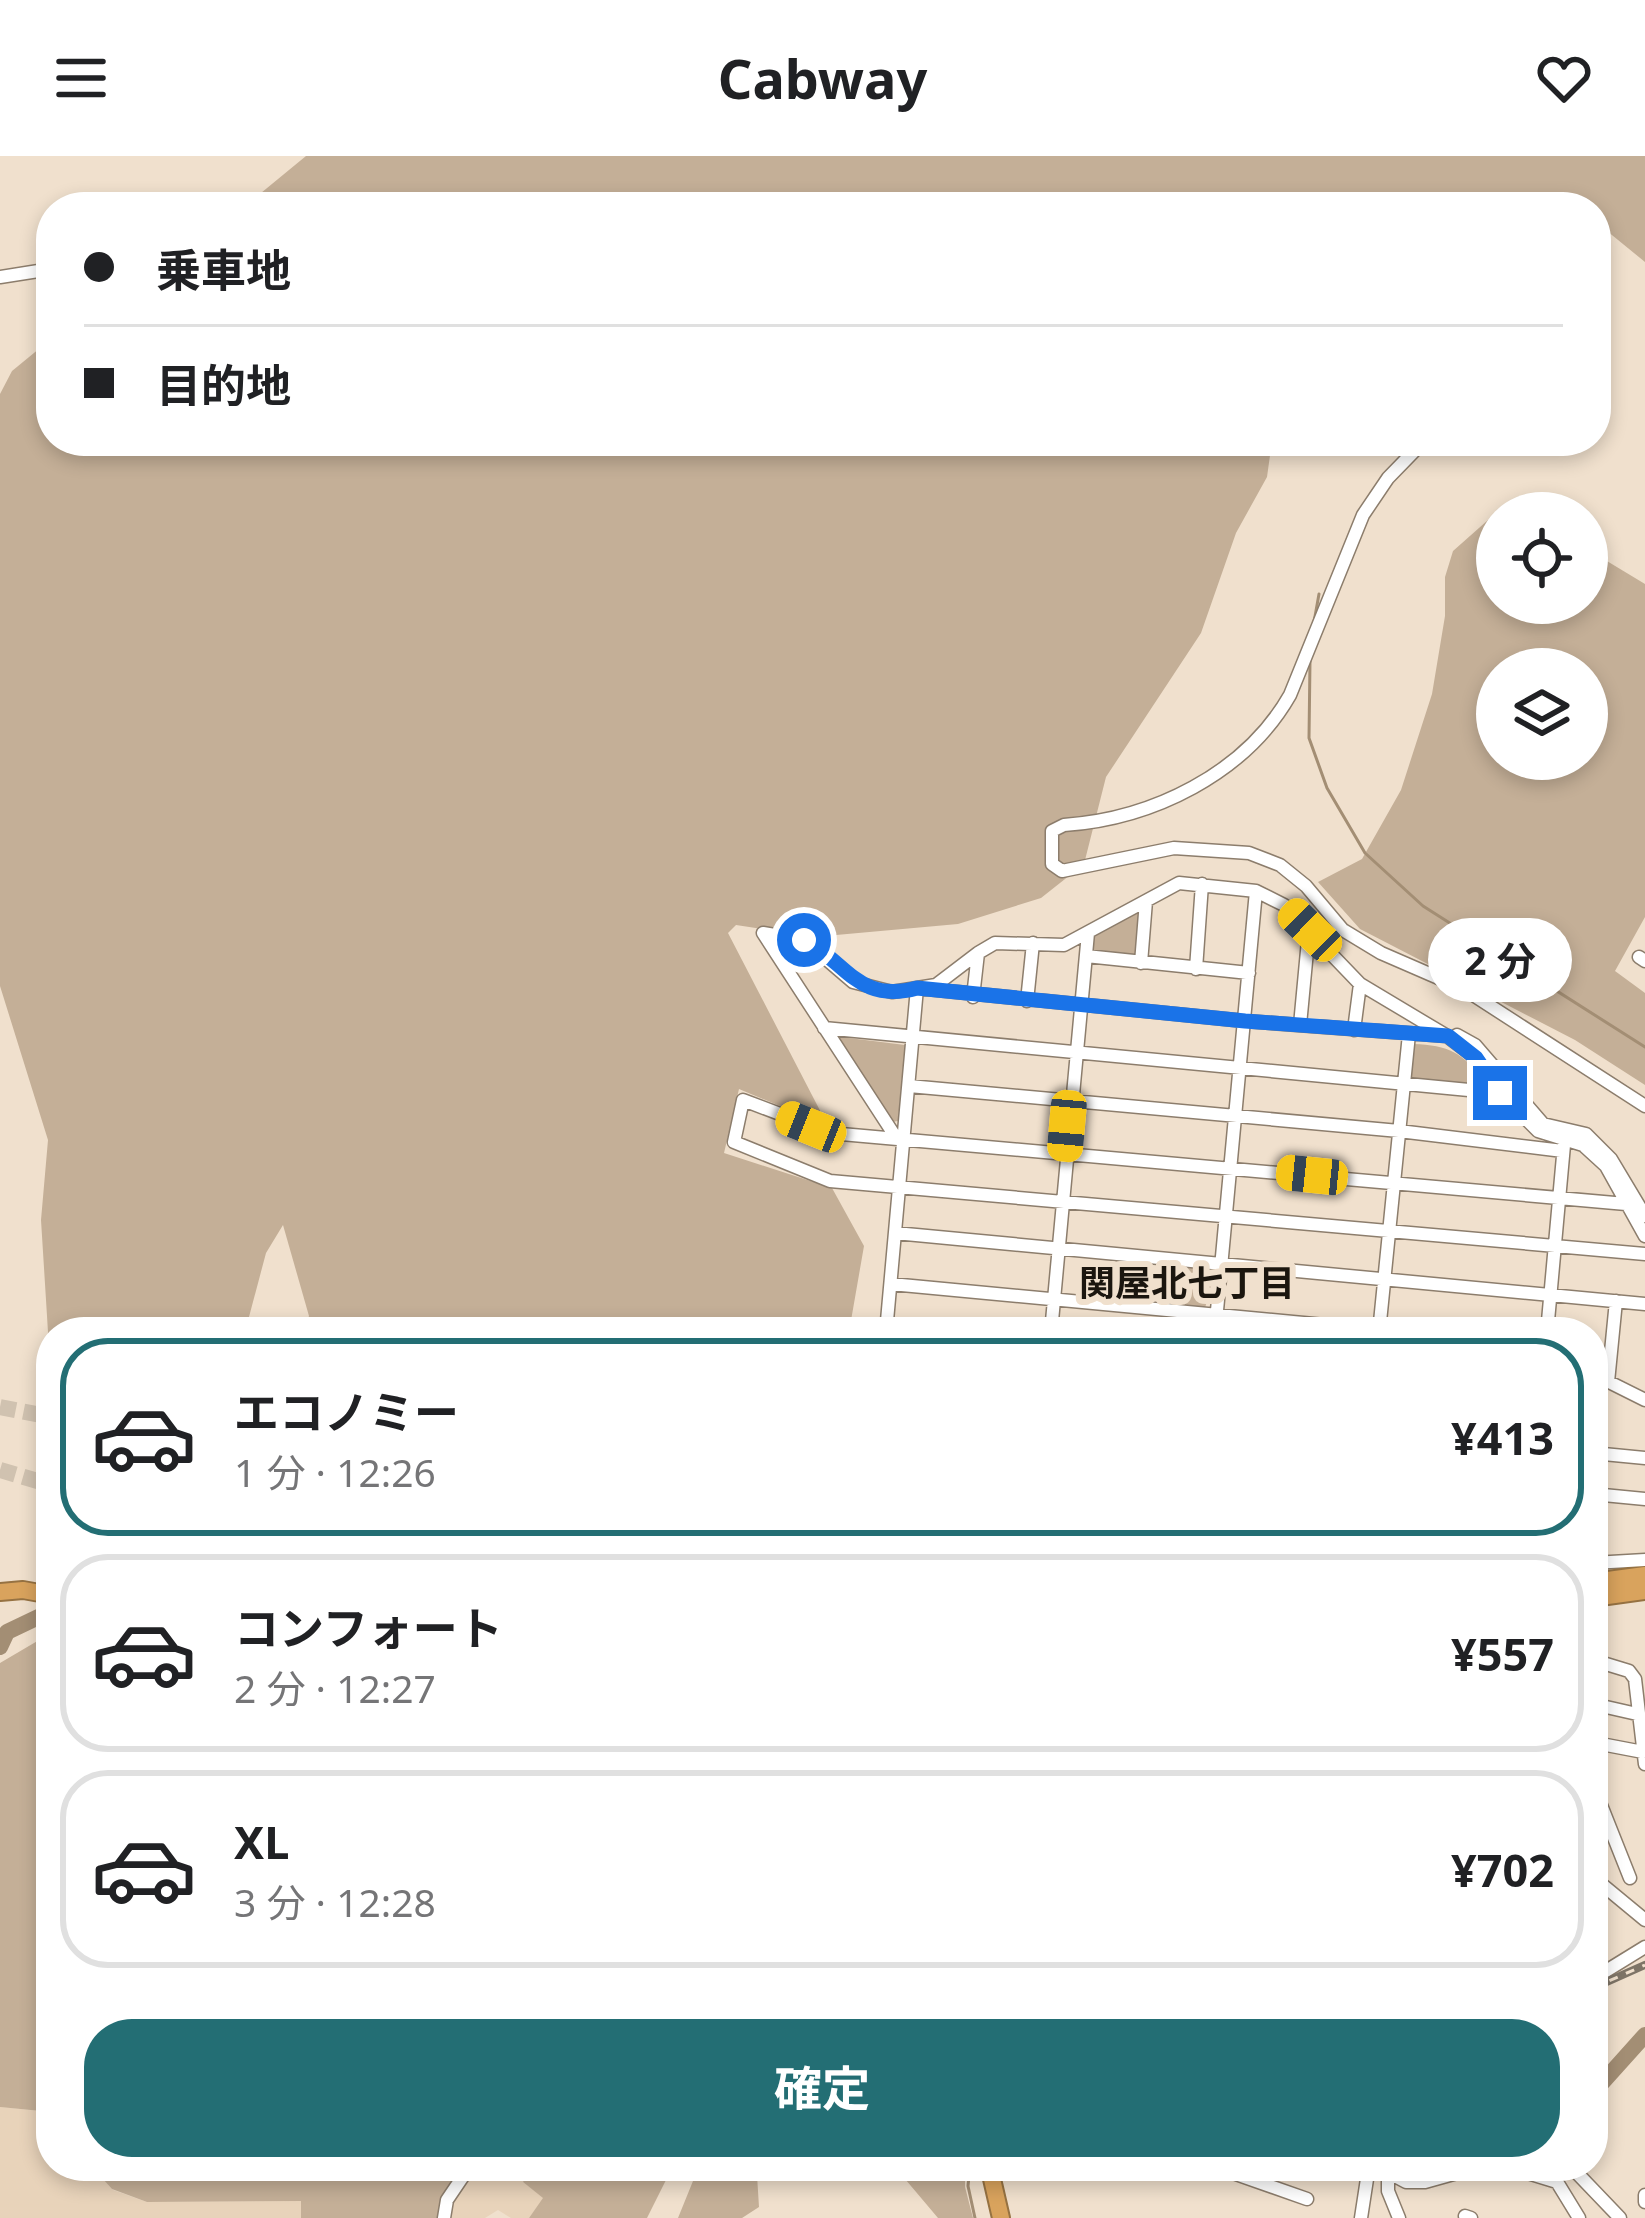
<!DOCTYPE html>
<html lang="ja">
<meta charset="utf-8">
<style>
body{margin:0;font-family:"Noto Sans","Noto Sans JP",sans-serif;background:#f2f2f2;color:#202124;height:100vh;display:flex;flex-direction:column;font-size:45px;white-space:nowrap}
*{box-sizing:border-box;margin:0}
p{font-size:39px;color:#757577}
.icon{flex:none;width:66px;height:66px;fill:none;stroke:currentColor;stroke-width:2;stroke-linecap:round;stroke-linejoin:round}
.map{position:relative;flex:1;overflow:hidden}
.side{position:absolute;left:36px;top:1161px;width:1572px;height:864px;display:flex;flex-direction:column;background:#fff;border-radius:48px;box-shadow:0 6px 18px #0003}
.side>*{flex:none}
.top-card{position:absolute;left:36px;top:36px;width:1575px;height:264px;border-radius:48px;box-shadow:0 6px 18px #0003;display:grid;align-content:center;height:264px;padding:0 48px;background:#fff}
.tools{position:absolute;left:1476px;top:336px;display:grid;gap:24px}
.tools a{display:grid;place-items:center;width:132px;height:132px;border-radius:50%;background:#fff;box-shadow:0 6px 18px #0003;font-size:60px}
.end{position:absolute;width:54px;height:54px;margin:-27px;border:15px solid #1a73e8;background:#fff;box-shadow:0 0 0 6px #fff}
.from{border-radius:50%}
.bubble{position:absolute;height:84px;border-radius:42px;background:#fff;box-shadow:0 6px 18px #0003;font-size:39px;font-weight:700;line-height:84px;text-align:center}
.car{position:absolute;width:36px;height:72px;margin:-36px -18px;border-radius:15px;box-shadow:0 0 9px 3px #0007;background:linear-gradient(#f5c518 24%,#345 0 40%,#f5c518 0 76%,#345 0 86%,#f5c518 0)}
.top-card b{display:flex;align-items:center;gap:42px;height:114px;font-size:45px}
.top-card b+b{border-top:3px solid #e0e0e0}
.top-card i{width:30px;height:30px;background:#202124}
ul{padding:21px 0 0;list-style:none}
li{display:flex;align-items:center;gap:36px;height:198px;margin:0 24px 18px;padding:0 24px;border:6px solid #e0e0e0;border-radius:48px}
li div{flex:1}
li b{display:block;font-size:45px}
li em{font-style:normal;font-weight:700}
li.active{border-color:#236e74}
li>.icon{width:108px;height:108px;stroke-width:1.5}
.action{display:flex;gap:24px;margin-top:auto;padding:24px 48px}
.action a{flex:1;height:138px;border-radius:48px;background:#236e74;color:#fff;font-size:48px;font-weight:700;line-height:138px;text-align:center}
header{display:flex;justify-content:space-between;align-items:center;height:156px;padding:0 48px;background:#fff;font-size:54px;font-weight:700}
.map>svg:first-child{display:block}
.built{fill:#e8d3ba}
.green{fill:#c4af97;fill-rule:evenodd}
.lines{fill:none;stroke-linecap:round;stroke-linejoin:round}
.stream{stroke:#a38e74;stroke-width:3}
.river{stroke:#a38e74;stroke-width:16}
.highway-tunnel{stroke:#d0c2b0;stroke-width:16;stroke-dasharray:16 8;stroke-linecap:butt}
.minor-casing{stroke:#8c7d6c;stroke-width:15}
.highway-casing{stroke:#967242;stroke-width:20}
.minor{stroke:#fff;stroke-width:12}
.highway{stroke:#d9a35d;stroke-width:16}
.rail-casing{stroke:#7e7467;stroke-width:8}
.rail{stroke:#f0e0cd;stroke-width:3;stroke-dasharray:9;stroke-linecap:butt}
.route{stroke:#1a73e8;stroke-width:15}
.labels{text-anchor:middle;dominant-baseline:central;stroke-width:12;stroke-linejoin:round;paint-order:stroke}
.neighbourhood-label{font-size:36px;font-weight:bold;fill:#1b160f;stroke:#f0e0cd}
</style>
<header><svg class="icon" aria-label="menu" viewBox="0 0 24 24"><path d="M4 6h16M4 12h16M4 18h16"/></svg>Cabway<svg class="icon" aria-label="heart" viewBox="0 0 24 24"><path d="M12 20l-8-8c-3-5 5-10 8-4 3-6 11-1 8 4z"/></svg></header>
<div class="map">
<svg width="1645" height="2062" viewBox="0 0 1645 2062">
<rect width="100%" height="100%" fill="#f0e0cd"/>
<!-- built -->
<path class="built" d="M0,1951L41,1955L51,1967V2010H91L113,2034L147,2046L302,2045V2062H0Z
M470,2010H531L523,2026L544,2042L529,2062H511L498,2054L485,2062H444Z"/>
<!-- green -->
<path class="green" d="M306,0H1645V106L1596,66V51H244Z
M51,183V285H1272L1267,321L1236,377L1201,477L1106,621L1084,708L1041,742L958,768L814,781L736,769L728,777L828,970L739,933L724,997L832,1032L864,1090L849,1176H303L309,1160L283,1069L266,1097L245,1176H51V1303L41,1300L48,1176L41,1064L48,984L0,830V238L12,215Z
M1488,364L1497,365V447H1587V393L1645,428V761L1615,815L1645,837V929L1575,884L1360,773L1318,726L1362,703L1401,634L1432,538L1445,460V421L1453,395ZM1497,513H1587V603H1497Z
M1140,752L1136,800L1092,798V780Z
M841,881L905,889L898,965L892,966L836,885Z
M1413,888C1449,889 1463,897 1485,926L1480,933L1406,925Z
M1172,1107L1207,1109L1214,1120L1205,1152L1166,1149Z
M51,1477V1967L41,1955L0,1951V1507Z
M91,2010H470L444,2062H301V2045L147,2046L112,2033Z
M531,2010H673L647,2062H529L543,2042L523,2026Z
M900,2010H965V2031L973,2062H938L900,2017Z
M757,2019L759,2051L742,2062H678L693,2025Z"/>
<g class="lines">
<!-- stream -->
<path class="stream" d="M1314,466L1319,438
M1310,505L1309,582L1327,632L1365,697L1423,750L1645,891
M970,2010L968,2030L975,2062"/>
<!-- river -->
<path class="river" d="M0,1491L7,1476L51,1455
M1593,1937L1645,1879"/>
<!-- highway-tunnel -->
<path class="highway-tunnel" d="M0,1251L51,1261
M0,1314L51,1329"/>
<!-- minor casing -->
<g class="minor-casing">
<path id="minor" d="M0,121L51,113
M1424,285L1388,322L1363,359L1290,539C1245,618 1152,663 1064,669L1052,675V708L1062,715L1174,692L1249,697L1280,709L1306,730L1343,774L1381,797L1464,833L1645,950
M978,797L995,787L1064,789L1179,727L1256,735L1284,749L1360,828L1447,880L1476,902L1500,937L1538,975L1583,989L1606,1010L1645,1080
M1086,800L1249,817
M1639,801L1645,805
M1141,807L1146,745
M1196,813L1202,728
M1027,845L1033,787
M1300,869L1309,774
M824,872L1500,937
M1354,874L1360,828
M1457,879L1475,889L1543,968L1586,978L1611,1003L1645,1060
M909,930L1399,975L1563,995
M895,980L763,777L804,784L853,826L892,836L936,829L978,797L973,841
M1626,1048L830,977L743,944L734,986L830,1025L1645,1098
M895,1077L1645,1148
M891,1128L1398,1176
M886,1176L917,832L1245,865L1447,880
M1051,1176L1088,777
M1215,1176L1256,735
M1379,1176L1409,878
M1547,1176L1564,989
M1593,1218L1645,1244
M1608,1226L1616,1145
M1593,1297L1645,1302
M1593,1338L1645,1343
M1593,1407L1645,1404
M1593,1504L1629,1515L1635,1523L1645,1608
M1593,1548L1637,1558
M1596,1587L1643,1596
M1593,1639H1597L1630,1722
M1593,1721L1645,1764
M1593,1823L1645,1791
M1213,2010L1307,2043
M1376,2010L1406,2026H1425L1468,2014L1490,2017L1511,2012L1557,2026L1579,2062
M1563,2010L1576,2016L1620,2062
M1388,2016V2035L1399,2062
M1645,2039V2046
M1465,2060L1471,2062
M444,2062L447,2044L470,2010
M1361,2062L1369,2010"/>
</g>
<!-- highway casing -->
<g class="highway-casing">
<path id="highway" d="M1593,1426L1645,1419
M0,1436L23,1434L51,1439
M1593,1442L1645,1435
M989,2010L1001,2062"/>
</g>
<!-- minor -->
<use href="#minor" class="minor"/>
<!-- highway -->
<use href="#highway" class="highway"/>
<!-- rail casing -->
<g class="rail-casing">
<path id="rail" d="M1593,1832L1645,1809"/>
</g>
<!-- rail -->
<use href="#rail" class="rail"/>
</g>
<g class="lines">
<!-- route -->
<path class="route" d="M804,784C847,806 858,848 917,832L1245,865L1448,880L1476,902L1500,937"/>
</g>
<g class="labels">
<!-- neighbourhood labels -->
<g class="neighbourhood-label">
<text x="1187" y="1126">関屋北七丁目</text>
</g>
</g>
</svg>
<div class="tools">
<a><svg class="icon" aria-label="locate" viewBox="0 0 24 24"><circle cx="12" cy="12" r="6"/><path d="M12 2v4M12 18v4M2 12h4M18 12h4"/></svg></a>
<a><svg class="icon" aria-label="layers" viewBox="0 0 24 24"><path d="M12 4l9 5-9 5-9-5zM3 14l9 5 9-5"/></svg></a>
</div>
<i class="end from" style="left:804px;top:784px"></i>
<i class="end" style="left:1500px;top:937px"></i>
<div class="bubble" style="left:1428px;top:762px;width:144px">2 分</div>
<i class="car" style="left:1310px;top:774px;rotate:314deg"></i>
<i class="car" style="left:1067px;top:970px;rotate:185deg"></i>
<i class="car" style="left:811px;top:971px;rotate:292deg"></i>
<i class="car" style="left:1312px;top:1019px;rotate:276deg"></i>
<div class="top-card">
<b><i class="from"></i>乗車地</b>
<b><i></i>目的地</b>
</div>
<section class="side">
<ul>
<li class="active"><svg class="icon" aria-label="car" viewBox="0 0 24 24"><path d="M5 17H2v-5l4-1 3-4h7l3 4 3 1v5h-3M9 17h6M6 11h13"/><circle cx="7" cy="17" r="2"/><circle cx="17" cy="17" r="2"/></svg><div><b>エコノミー</b><p>1 分 · 12:26</p></div><em>¥413</em></li>
<li><svg class="icon" aria-label="car" viewBox="0 0 24 24"><path d="M5 17H2v-5l4-1 3-4h7l3 4 3 1v5h-3M9 17h6M6 11h13"/><circle cx="7" cy="17" r="2"/><circle cx="17" cy="17" r="2"/></svg><div><b>コンフォート</b><p>2 分 · 12:27</p></div><em>¥557</em></li>
<li><svg class="icon" aria-label="car" viewBox="0 0 24 24"><path d="M5 17H2v-5l4-1 3-4h7l3 4 3 1v5h-3M9 17h6M6 11h13"/><circle cx="7" cy="17" r="2"/><circle cx="17" cy="17" r="2"/></svg><div><b>XL</b><p>3 分 · 12:28</p></div><em>¥702</em></li>
</ul>
<div class="action"><a>確定</a></div>
</section>
</div>
